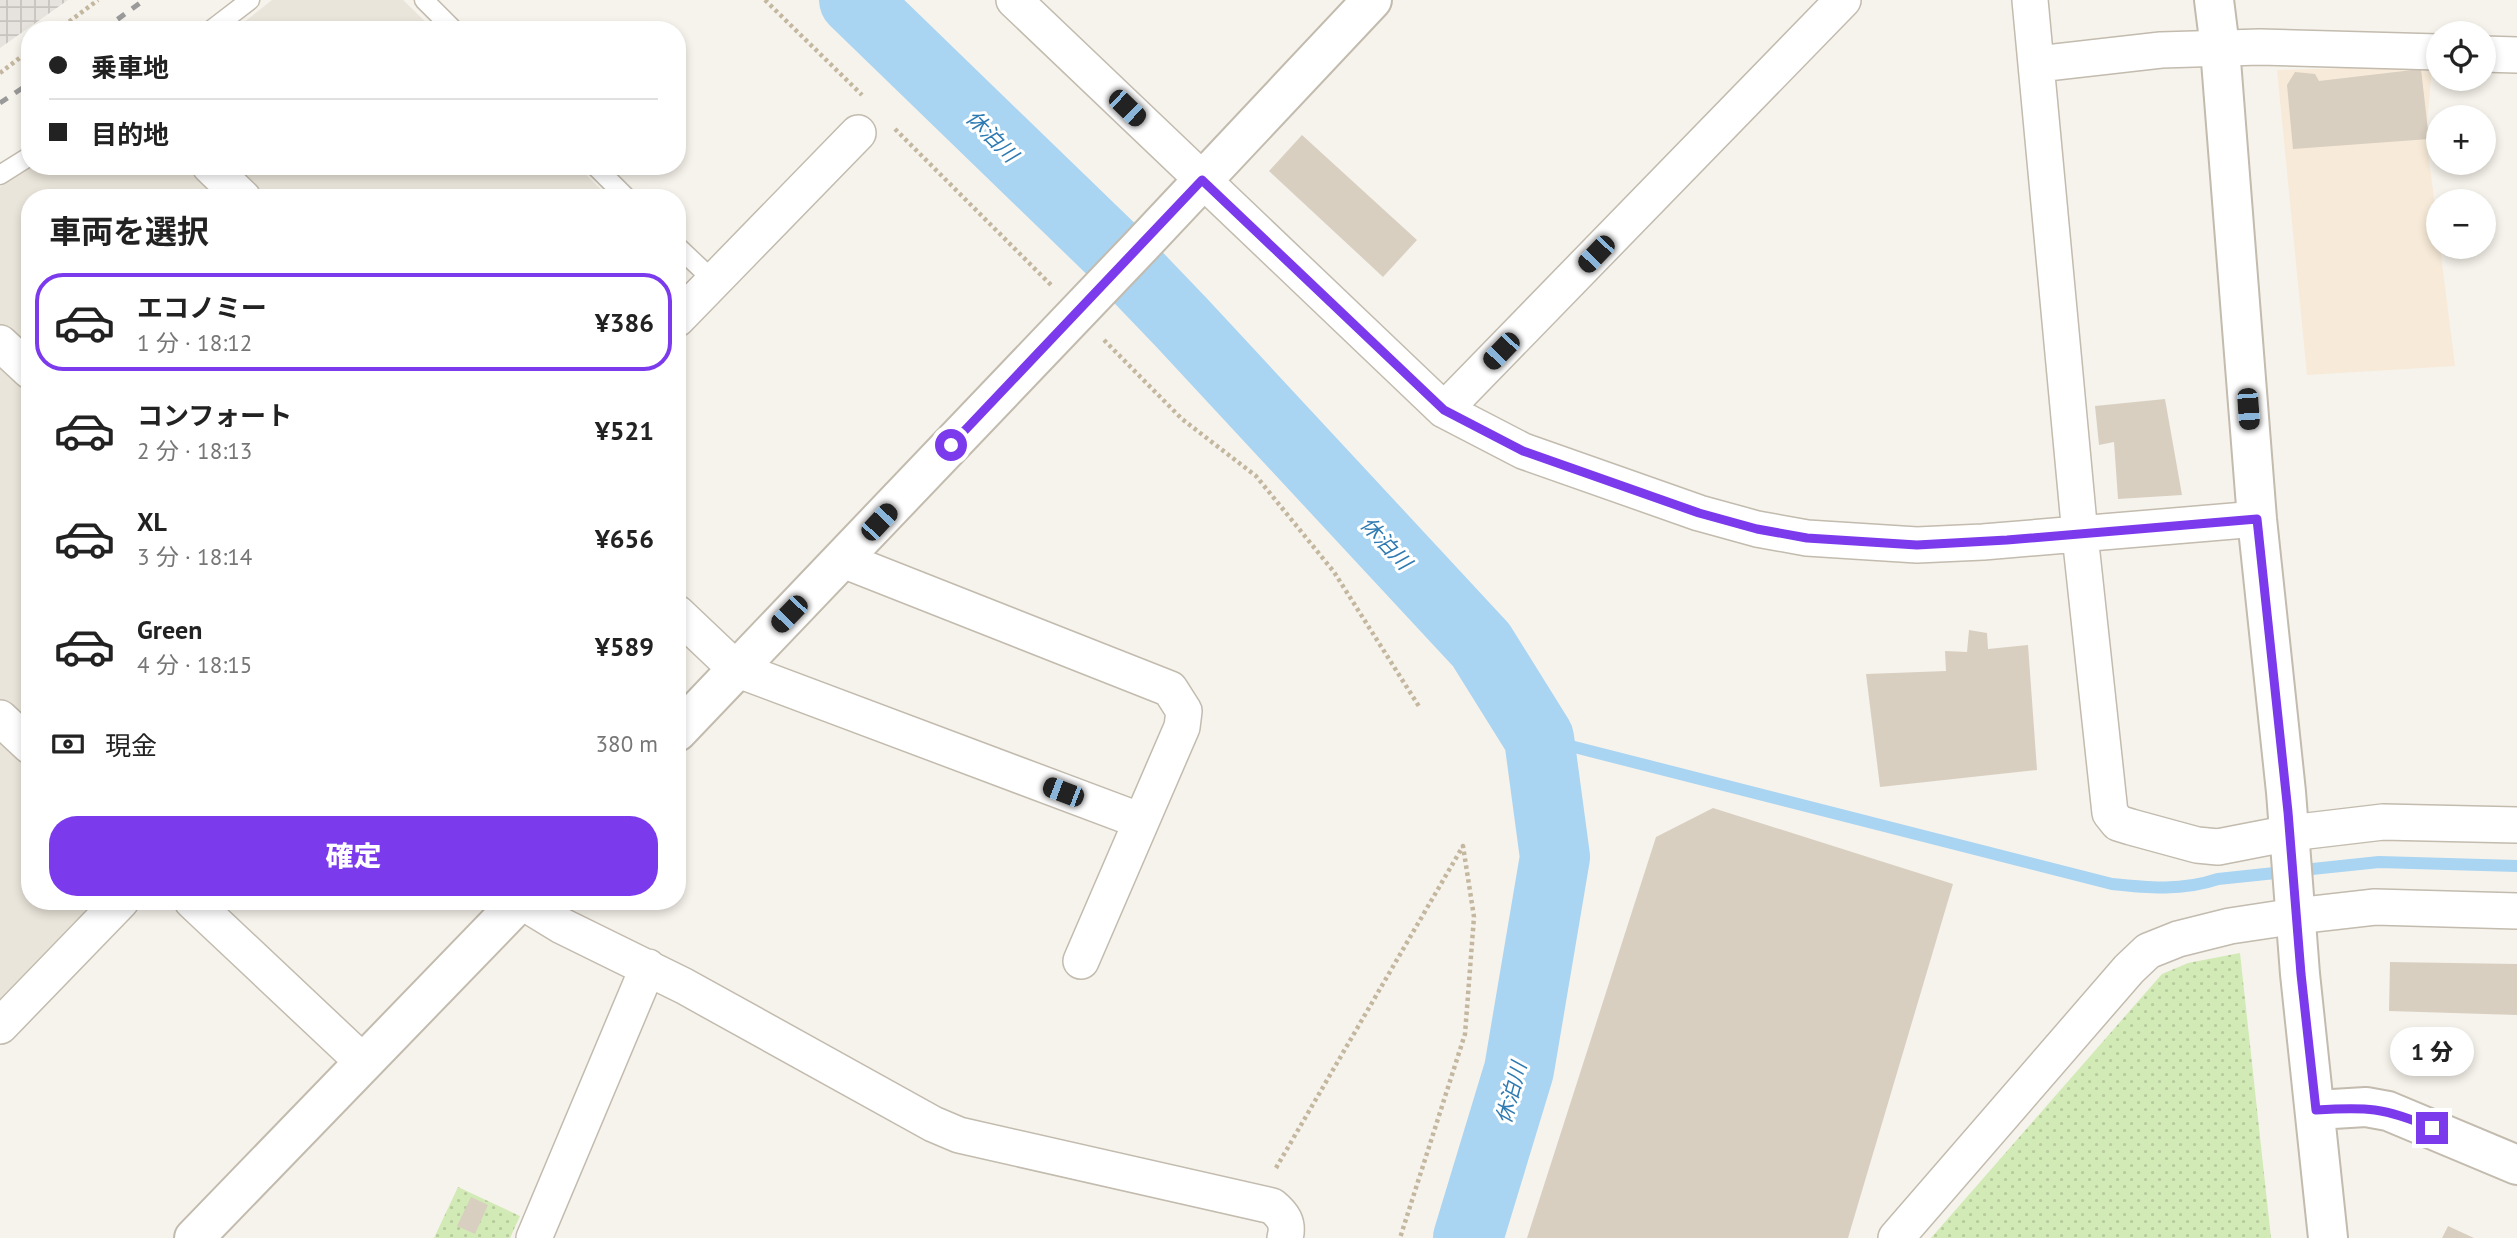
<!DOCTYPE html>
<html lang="ja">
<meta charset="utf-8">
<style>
body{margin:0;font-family:"PT Sans","Noto Sans JP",sans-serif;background:#f6f6f6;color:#222;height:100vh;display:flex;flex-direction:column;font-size:26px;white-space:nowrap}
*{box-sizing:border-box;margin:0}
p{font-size:23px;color:#767676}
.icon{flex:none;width:38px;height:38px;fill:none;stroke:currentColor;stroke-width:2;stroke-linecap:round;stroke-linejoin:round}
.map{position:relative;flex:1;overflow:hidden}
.sheet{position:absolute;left:21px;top:189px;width:665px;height:721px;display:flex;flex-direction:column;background:#fff;border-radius:28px;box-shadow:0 4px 10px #0003}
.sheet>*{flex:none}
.top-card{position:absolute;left:21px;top:21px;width:665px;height:154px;border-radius:28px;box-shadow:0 4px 10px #0003;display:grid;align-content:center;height:154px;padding:0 28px;background:#fff}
.tools{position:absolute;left:2426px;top:21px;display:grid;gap:14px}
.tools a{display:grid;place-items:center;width:70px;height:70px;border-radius:50%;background:#fff;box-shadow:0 4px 10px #0003;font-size:35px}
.end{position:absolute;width:32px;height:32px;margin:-16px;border:9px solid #7c3aed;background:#fff;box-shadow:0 0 0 4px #fff}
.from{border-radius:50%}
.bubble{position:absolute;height:49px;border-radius:24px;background:#fff;box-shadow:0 4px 10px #0003;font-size:23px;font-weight:800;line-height:49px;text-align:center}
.car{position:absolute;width:21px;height:42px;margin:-21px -10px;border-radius:9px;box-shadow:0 0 5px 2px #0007;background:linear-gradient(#222 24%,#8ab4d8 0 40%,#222 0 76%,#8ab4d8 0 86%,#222 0)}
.top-card b{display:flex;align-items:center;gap:24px;height:66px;font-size:26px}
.top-card b+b{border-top:2px solid #e0e0e0}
.top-card i{width:18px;height:18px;background:#222}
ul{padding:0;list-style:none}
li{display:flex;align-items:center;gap:21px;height:98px;margin:0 14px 10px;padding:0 14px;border:4px solid transparent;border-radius:28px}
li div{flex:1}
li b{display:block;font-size:26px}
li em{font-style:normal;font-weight:800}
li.active{border-color:#7c3aed}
li>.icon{width:63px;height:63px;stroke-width:1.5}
h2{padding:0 28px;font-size:32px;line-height:84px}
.pay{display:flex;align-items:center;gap:18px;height:77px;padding:0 28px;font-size:26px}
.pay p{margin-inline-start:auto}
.action{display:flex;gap:14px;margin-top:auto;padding:14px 28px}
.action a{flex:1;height:80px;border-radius:28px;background:#7c3aed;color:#fff;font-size:28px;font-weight:800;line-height:80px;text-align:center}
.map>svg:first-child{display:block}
.residential{fill:#eae5da}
.commercial{fill:#f7ead8}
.industrial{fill:url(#industrial-grid)}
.park{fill:url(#park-dots)}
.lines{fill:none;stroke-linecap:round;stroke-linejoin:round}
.stream{stroke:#a9d4f2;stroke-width:12}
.river{stroke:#a9d4f2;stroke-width:70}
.building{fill:#d8cfc1}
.service-casing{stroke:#c2bbae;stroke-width:21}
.minor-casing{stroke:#c2bbae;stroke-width:38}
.tertiary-casing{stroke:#c2bbae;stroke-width:42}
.path{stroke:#c4b79f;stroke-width:4.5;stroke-dasharray:3.5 3.5;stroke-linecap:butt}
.service{stroke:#fff;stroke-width:18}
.minor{stroke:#fff;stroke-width:35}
.tertiary{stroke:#fff;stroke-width:38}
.rail{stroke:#9a9a9a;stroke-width:5;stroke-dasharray:9 9;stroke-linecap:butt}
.route{stroke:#7c3aed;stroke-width:9}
.labels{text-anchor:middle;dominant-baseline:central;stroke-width:6;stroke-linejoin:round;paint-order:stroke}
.water-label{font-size:21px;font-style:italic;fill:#2e7ab2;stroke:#fff}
</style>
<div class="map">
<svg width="2517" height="1238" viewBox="0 0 2517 1238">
<defs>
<pattern id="industrial-grid" width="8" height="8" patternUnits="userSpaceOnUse" patternTransform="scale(1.75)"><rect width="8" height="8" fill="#e6e2dd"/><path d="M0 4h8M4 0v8" fill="none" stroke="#c7c3be"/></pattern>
<pattern id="park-dots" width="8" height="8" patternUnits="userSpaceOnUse" patternTransform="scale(1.75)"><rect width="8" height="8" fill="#d2eab5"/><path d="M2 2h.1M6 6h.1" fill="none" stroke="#b6ca9c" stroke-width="1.8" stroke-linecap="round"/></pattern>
</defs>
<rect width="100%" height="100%" fill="#f6f3ec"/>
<!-- residential -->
<path class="residential" d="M272,0H403L434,30H234Z
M30,166H577L610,198H30V901H97L0,1002V187Z"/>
<!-- commercial -->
<path class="commercial" d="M2432,66L2426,137L2438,229V247H2440L2455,366L2307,375L2277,70Z"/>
<!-- industrial -->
<path class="industrial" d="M0,0H68L0,48Z"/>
<!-- park -->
<path class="park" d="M2240,953L2271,1238H1931L2162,974L2188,963Z
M458,1187L520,1216L510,1238H434Z"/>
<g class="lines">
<!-- stream -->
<path class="stream" d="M1539,738L2112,884C2149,888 2182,891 2218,879L2379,862L2517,866"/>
<!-- river -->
<path class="river" d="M854,0L1111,249L1181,322L1481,645L1539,738L1555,857L1519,1070L1468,1238"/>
</g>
<!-- building -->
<path class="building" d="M2421,69L2429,139L2293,149L2287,85L2295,72L2315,74L2319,81Z
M1302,135L1417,240L1383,277L1269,171Z
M2165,399L2182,495L2118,499L2114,442L2099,445L2095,406Z
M1969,630L1987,633L1988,649L2028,645L2037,770L1880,787L1866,674L1946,671L1945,651L1967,652Z
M1713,808L1953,884L1848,1238H1527L1656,837Z
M2390,962L2517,964V1015L2389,1011Z
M471,1197L488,1205L475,1234L457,1226Z
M2448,1226L2474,1238H2442Z"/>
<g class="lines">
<!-- service casing -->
<g class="service-casing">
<path id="service" d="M424,0L454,30
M211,30L250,0
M595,166L627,198
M0,175L30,156
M677,246L714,281"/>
</g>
<!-- minor casing -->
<g class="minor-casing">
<path id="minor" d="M1014,0L1444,410L1523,451L1699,513L1757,529L1807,538L1917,545L1983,542L2257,519
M2030,0L2080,535L2110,813L2118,823L2131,827L2197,845L2218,847L2290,833L2383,822L2517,825
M2483,54L2517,55
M2038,64L2161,50L2260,47L2438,52
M210,166L243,198
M677,319L858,133
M0,343L30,371
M1444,410L1843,0
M843,560L1170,689L1184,711L1182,727L1081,961
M677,613L736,669L1141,821
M0,718L30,746
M192,901L363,1062
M521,901L562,926L684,986L933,1124L959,1135L1272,1206C1283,1215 1289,1223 1285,1238
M0,1026L121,901
M534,1238L648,967
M1896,1238L2129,969L2148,951L2178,939L2230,926L2296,916L2375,907L2517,911"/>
</g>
<!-- tertiary casing -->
<g class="tertiary-casing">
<path id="tertiary" d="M2214,0L2220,48L2257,519L2286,792L2300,974L2328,1238
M677,732L1138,249L1372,0
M2316,1110L2366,1107L2388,1111L2517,1165
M194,1238L520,901"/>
</g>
<!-- path -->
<path class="path" d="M765,0L862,95
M58,30L98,0
M0,73L30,50
M895,129L1052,286
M1104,340L1182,419L1256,476L1334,572L1420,708
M1276,1168L1463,846L1474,917L1465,1034L1400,1238"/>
<!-- service -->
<use href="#service" class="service"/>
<!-- minor -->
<use href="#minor" class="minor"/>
<!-- tertiary -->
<use href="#tertiary" class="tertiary"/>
<!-- rail -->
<path class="rail" d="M103,30L144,0
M0,103L30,83"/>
</g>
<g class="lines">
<!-- route -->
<path class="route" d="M951,445L1202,180L1444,410L1523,451L1699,513L1757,529L1807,538L1917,545L2007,540L2257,519L2288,812L2301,974L2316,1110C2366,1107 2384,1107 2432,1128"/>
</g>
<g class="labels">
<!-- water labels -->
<g class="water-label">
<text transform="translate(992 136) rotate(45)">休泊川</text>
<text transform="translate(1386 543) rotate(47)">休泊川</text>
<text transform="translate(1511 1093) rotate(-75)">休泊川</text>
</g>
</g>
</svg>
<div class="tools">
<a><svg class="icon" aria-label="locate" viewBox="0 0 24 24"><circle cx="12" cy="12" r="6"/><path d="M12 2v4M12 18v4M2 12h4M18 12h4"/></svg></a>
<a>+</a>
<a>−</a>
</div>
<i class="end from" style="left:951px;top:445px"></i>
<i class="end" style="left:2432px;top:1128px"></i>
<div class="bubble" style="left:2390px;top:1027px;width:84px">1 分</div>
<i class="car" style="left:1127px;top:108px;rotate:134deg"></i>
<i class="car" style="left:1596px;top:254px;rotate:224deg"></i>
<i class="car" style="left:1501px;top:351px;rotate:224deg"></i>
<i class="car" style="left:2248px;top:409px;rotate:176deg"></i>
<i class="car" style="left:879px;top:522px;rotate:43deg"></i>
<i class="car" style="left:789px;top:614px;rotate:224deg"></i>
<i class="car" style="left:1063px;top:792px;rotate:291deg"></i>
<div class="top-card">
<b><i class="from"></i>乗車地</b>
<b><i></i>目的地</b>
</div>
<section class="sheet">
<h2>車両を選択</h2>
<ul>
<li class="active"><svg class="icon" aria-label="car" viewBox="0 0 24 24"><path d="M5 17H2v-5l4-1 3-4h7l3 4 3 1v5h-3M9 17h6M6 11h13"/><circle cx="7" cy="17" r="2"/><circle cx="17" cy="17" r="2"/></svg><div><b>エコノミー</b><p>1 分 · 18:12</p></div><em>¥386</em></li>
<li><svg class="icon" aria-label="car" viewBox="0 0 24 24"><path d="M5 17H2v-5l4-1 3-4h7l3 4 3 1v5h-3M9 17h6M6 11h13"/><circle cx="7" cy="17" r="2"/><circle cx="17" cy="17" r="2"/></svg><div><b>コンフォート</b><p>2 分 · 18:13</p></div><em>¥521</em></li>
<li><svg class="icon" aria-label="car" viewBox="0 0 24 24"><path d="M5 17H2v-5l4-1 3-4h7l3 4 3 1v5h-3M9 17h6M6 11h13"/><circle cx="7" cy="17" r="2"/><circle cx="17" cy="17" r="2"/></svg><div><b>XL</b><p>3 分 · 18:14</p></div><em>¥656</em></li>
<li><svg class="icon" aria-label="car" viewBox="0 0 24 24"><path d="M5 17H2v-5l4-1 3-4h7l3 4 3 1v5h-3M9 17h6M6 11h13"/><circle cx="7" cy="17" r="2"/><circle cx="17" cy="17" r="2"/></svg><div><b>Green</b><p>4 分 · 18:15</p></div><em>¥589</em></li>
</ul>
<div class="pay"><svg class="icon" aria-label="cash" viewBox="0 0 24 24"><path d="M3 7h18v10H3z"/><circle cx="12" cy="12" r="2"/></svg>現金<p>380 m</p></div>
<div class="action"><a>確定</a></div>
</section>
</div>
